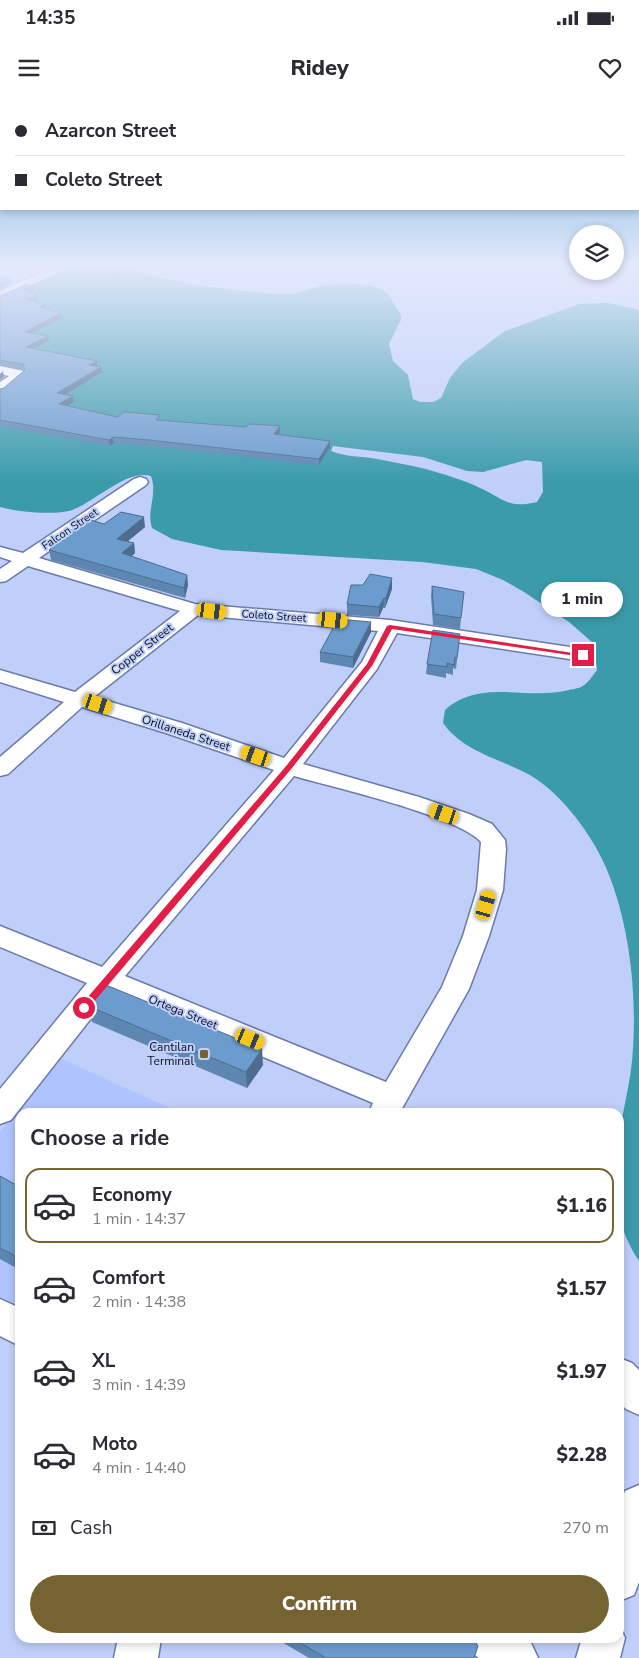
<!DOCTYPE html>
<meta charset="utf-8">
<style>
body{margin:0;font-family:"Nunito Sans",sans-serif;background:#f7f7f7;color:#2b2b33;height:100vh;display:flex;flex-direction:column;font-size:19px;white-space:nowrap}
*{box-sizing:border-box;margin:0}
p{font-size:16px;color:#7c7c81}
.icon{flex:none;width:28px;height:28px;fill:none;stroke:currentColor;stroke-width:2;stroke-linecap:round;stroke-linejoin:round}
.map{position:relative;flex:1;overflow:hidden}
.drawer{position:absolute;left:15px;top:1008px;width:609px;height:535px;display:flex;flex-direction:column;background:#fff;border-radius:15px;box-shadow:0 2px 8px #0003}
.drawer>*{flex:none}
.hud{position:absolute;left:0px;top:0px;width:640px;height:110px;box-shadow:0 2px 8px #0003;display:grid;align-content:center;height:110px;padding:0 15px;background:#fff}
.fabs{position:absolute;left:569px;top:125px;display:grid;gap:10px}
.fabs a{display:grid;place-items:center;width:55px;height:55px;border-radius:50%;background:#fff;box-shadow:0 2px 8px #0003;font-size:25px}
.end{position:absolute;width:22px;height:22px;margin:-11px;border:6px solid #e11d48;background:#fff;box-shadow:0 0 0 2px #fff}
.from{border-radius:50%}
.bubble{position:absolute;height:35px;border-radius:18px;background:#fff;box-shadow:0 2px 8px #0003;font-size:16px;font-weight:800;line-height:35px;text-align:center}
.car{position:absolute;width:15px;height:30px;margin:-15px -8px;border-radius:6px;box-shadow:0 0 4px 1px #0007;background:linear-gradient(#f5c518 24%,#345 0 40%,#f5c518 0 76%,#345 0 86%,#f5c518 0)}
.hud b{display:flex;align-items:center;gap:18px;height:48px;font-size:19px}
.hud b+b{border-top:1px solid #e1e1e2}
.hud i{width:12px;height:12px;background:#2b2b33}
ul{padding:0;list-style:none}
li{display:flex;align-items:center;gap:15px;height:75px;margin:0 10px 8px;padding:0 5px;border:2px solid transparent;border-radius:15px}
li div{flex:1}
li b{display:block;font-size:19px}
li em{font-style:normal;font-weight:800}
li.active{border-color:#756331}
li>.icon{width:45px;height:45px;stroke-width:1.5}
h2{padding:0 15px;font-size:22px;line-height:60px}
.pay{display:flex;align-items:center;gap:12px;height:55px;padding:0 15px;font-size:19px}
.pay p{margin-inline-start:auto}
.action{display:flex;gap:10px;margin-top:auto;padding:10px 15px}
.action a{flex:1;height:58px;border-radius:30px;background:#756331;color:#fff;font-size:20px;font-weight:800;line-height:58px;text-align:center}
.status{display:flex;justify-content:space-between;align-items:center;height:35px;padding:0 25px;background:#fff;direction:ltr}
.status svg{height:14px;fill:currentColor}
header{display:flex;justify-content:space-between;align-items:center;height:65px;padding:0 15px;background:#fff;font-size:22px;font-weight:800}
.map>svg:first-child{display:block}
.built{fill:#afc4ff}
.water{fill:#3b9bab;fill-rule:evenodd}
.lines{fill:none;stroke-linecap:round;stroke-linejoin:round}
.street-casing{stroke:#6a7aaa;stroke-width:3}
.secondary-casing{stroke:#6a7aaa;stroke-width:2}
.street{fill:#fff;fill-rule:evenodd}
.secondary{fill:#fff;fill-rule:evenodd}
.wall{fill:#5d86b1}
.shaded-wall{fill:#4c6d90}
.building{fill:#6c9cce;stroke:#4c6d90}
.route{fill:#e11d48}
.poi-dot{fill:#756331;stroke:#c0cff9;stroke-width:2}
.labels{text-anchor:middle;dominant-baseline:central;stroke-width:4;stroke-linejoin:round;paint-order:stroke}
.far-street-label{font-size:11px;fill:#090e20;stroke:#c0cff9}
.street-label{font-size:12px;fill:#090e20;stroke:#c0cff9}
.poi-label{font-size:12px;fill:#090e20;stroke:#c0cff9;text-anchor:end}
</style>
<div class="status"><b>14:35</b><svg viewBox="0 0 49 12"><path d="M0 12V9h3v3zM5 12V6h3v6zM10 12V3h3v9zM15 12V0h3v12zM26 1h20v11H26zM47 4h2v5h-2z"/></svg></div>
<header><svg class="icon" aria-label="menu" viewBox="0 0 24 24"><path d="M4 6h16M4 12h16M4 18h16"/></svg>Ridey<svg class="icon" aria-label="heart" viewBox="0 0 24 24"><path d="M12 20l-8-8c-3-5 5-10 8-4 3-6 11-1 8 4z"/></svg></header>
<div class="map">
<svg width="639" height="1558" viewBox="0 0 639 1558">
<rect width="100%" height="100%" fill="#c0cff9"/>
<!-- built -->
<path class="built" d="M59,958L179,1012H20V1208L0,1197V1032Z"/>
<!-- water -->
<path class="water" d="M66,168L84,170L126,168L140,173L194,185L274,194H293L316,187L343,183L368,185L381,189L388,194L401,215V220L389,244L393,261L408,275L413,299L420,302H433L441,298L450,278L462,263L505,231L579,204L608,203L639,210V1161C630,1148 621,1128 619,1113C617,1103 619,1092 619,1082C619,1067 617,1049 619,1033C623,1012 628,991 631,970C639,905 631,819 602,759C587,728 557,689 526,673C497,658 463,651 443,623L445,610C481,578 527,601 569,590C574,589 581,588 584,585C589,582 593,575 597,570L593,543L569,522L524,492L503,480L476,469L422,462L221,450L172,439L152,428C146,410 158,395 151,376C125,369 94,404 69,411C50,415 18,412 0,407V292L24,275L0,269V204L30,185ZM333,346L423,357L467,371L483,372L526,360L542,362L543,392L537,402C508,409 504,399 480,388C464,380 443,374 426,369C410,365 393,362 377,359C361,356 346,357 331,351Z"/>
<g class="lines">
<!-- street casing -->
<g class="street-casing">
<path id="street" d="M499,165H514L492,174L487,171Z
M0,266L24,271L25,274L5,292L0,293V282L9,276L0,274Z
M140,377L146,379L148,382L146,385L39,458L195,504L390,520L583,549L590,551L593,555L590,559L583,561L397,533L377,569L303,664L419,697L469,714L492,724L505,740L506,749L503,790L489,836L469,889L400,1012H369L373,1003L111,893L11,1020L0,1024V989L87,883L0,847V826L102,867L274,670L166,633L82,607L8,674L0,676V657L64,602L0,582V570L75,592L180,511L28,466L6,481L0,482V469L12,461L0,457V447L23,453L134,379ZM198,515L378,531L362,562L284,658L182,623L94,597ZM294,676C332,687 459,716 481,742L477,790L463,836L442,887L386,982L125,876Z
M0,1199L20,1208V1246L0,1236Z
M619,1258L632,1263L639,1270V1315L626,1309L619,1302Z
M639,1385V1482L634,1495L619,1501V1406L625,1391Z
M619,1524L625,1538L620,1558H576L582,1538H619Z
M118,1538H161L158,1558H114Z
M465,1538H524L531,1543L538,1558H479L472,1553Z"/>
</g>
<!-- secondary casing -->
<g class="secondary-casing">
<path id="secondary" d="M57,165H73L0,200V191Z"/>
</g>
<!-- street -->
<use href="#street" class="street"/>
<!-- secondary -->
<use href="#secondary" class="secondary"/>
</g>
<!-- wall -->
<path class="wall" d="M71,165H137L114,175L71,168Z
M33,186L34,191L29,192L39,200L34,202L61,218L32,233L48,236L49,241L34,248L101,267L102,272L64,295L73,296L74,302L67,306L118,317L160,315V320L280,332L278,334L330,347L319,365L150,346L114,343L110,346L0,326V289L4,288L25,270L24,269L0,265V196Z
M145,427L127,442L134,443L135,453L131,457L187,475L188,485L185,498L51,460L49,450Z
M363,485L392,489L385,508H383L379,517L347,515V504Z
M432,486L461,518L460,529L433,525L431,496Z
M371,522V532L353,568L320,562V552Z
M460,534L456,569L453,568V575L446,573V578L426,574L427,564Z
M88,906L263,965L247,988L92,922Z
M0,1076L20,1087V1170L0,1159Z
M275,1538H473L474,1558H309Z"/>
<!-- shaded-wall -->
<path class="shaded-wall" d="M126,165H137L114,175V171Z
M12,179V183L0,189V184Z
M33,186L34,191L22,194L21,189Z
M38,195L39,200L26,204L25,199Z
M46,205V209L39,207Z
M61,213V218L25,237V232Z
M48,236L49,241L27,252L26,247Z
M97,261V266L89,265Z
M101,267L102,272L58,299L57,293Z
M3,271L4,277L0,280V274Z
M73,296L74,302L60,310L59,304Z
M280,326V332L275,339L274,334Z
M113,337L114,343L110,346L109,340Z
M330,341V347L319,365V359Z
M144,417L145,427L118,449L117,439Z
M134,443L135,453L123,464L122,453Z
M187,475L188,485L185,498L184,488Z
M392,478V489L385,508L386,498Z
M384,498L383,508L379,517V507Z
M371,522V532L353,568V557Z
M262,949L263,965L247,988L246,972Z"/>
<!-- building -->
<path class="building" d="M82,165H126L114,171Z
M0,175L12,179L0,184Z
M27,184L33,186L21,189L38,195L25,199L46,205L39,207L61,213L25,232L48,236L26,247L97,261L89,265L101,267L57,293L73,296L59,304L118,317L124,312L160,315L156,320L246,327L249,324L280,326L274,334L330,341L319,359L149,340L113,337L109,340L0,320V289L4,288L25,270L23,264L0,260V196Z
M121,412L144,417L117,439L134,443L122,453L187,475L184,488L49,450L79,423L87,419L104,424Z
M370,474L392,478L386,498H384L379,507L347,504L351,485H363Z
M432,486L464,492L461,518L434,514Z
M338,519L371,522L353,557L320,552Z
M433,530L460,534L457,558L455,557L454,565L447,563V567L427,564Z
M106,885L262,949L246,972L88,906Z
M0,1076L20,1087V1158L0,1148Z
M292,1538H473L478,1546L474,1558H326Z"/>
<!-- sky -->
<linearGradient id="sky" x2="0" y2="1"><stop stop-color="#63aad0"/><stop offset="0.43" stop-color="#e3e9fc"/><stop offset="1" stop-color="#e3e9fc" stop-opacity="0"/></linearGradient>
<rect width="639" height="383" fill="url(#sky)"/>
<!-- route -->
<path class="route" d="M390,525L586,555L583,557L392,529L372,566L292,668L87,910H81V905L287,665L367,564L387,526Z"/>
<!-- markers -->
<rect class="poi-dot" x="199" y="949" width="10" height="10" rx="2.5"/>
<g class="labels">
<!-- far-street labels -->
<g class="far-street-label">
<text transform="translate(70 429) rotate(-34)">Falcon Street</text>
<text transform="translate(274 516) rotate(4)">Coleto Street</text>
</g>
<!-- street labels -->
<g class="street-label">
<text transform="translate(142 549) rotate(-38)">Copper Street</text>
<text transform="translate(186 633) rotate(18)">Orillaneda Street</text>
<text transform="translate(183 912) rotate(22)">Ortega Street</text>
</g>
<!-- poi labels -->
<g class="poi-label">
<text x="194" y="947">Cantilan<tspan x="194" dy="14">Terminal</tspan></text>
</g>
</g>
</svg>
<div class="fabs">
<a><svg class="icon" aria-label="layers" viewBox="0 0 24 24"><path d="M12 4l9 5-9 5-9-5zM3 14l9 5 9-5"/></svg></a>
</div>
<i class="end from" style="left:84px;top:908px"></i>
<i class="end" style="left:583px;top:555px"></i>
<div class="bubble" style="left:541px;top:482px;width:82px">1 min</div>
<i class="car" style="left:212px;top:511px;rotate:97deg"></i>
<i class="car" style="left:333px;top:520px;rotate:96deg"></i>
<i class="car" style="left:98px;top:604px;rotate:108deg"></i>
<i class="car" style="left:256px;top:656px;rotate:289deg"></i>
<i class="car" style="left:444px;top:714px;rotate:289deg"></i>
<i class="car" style="left:486px;top:805px;rotate:16deg"></i>
<i class="car" style="left:250px;top:939px;rotate:112deg"></i>
<div class="hud">
<b><i class="from"></i>Azarcon Street</b>
<b><i></i>Coleto Street</b>
</div>
<section class="drawer">
<h2>Choose a ride</h2>
<ul>
<li class="active"><svg class="icon" aria-label="car" viewBox="0 0 24 24"><path d="M5 17H2v-5l4-1 3-4h7l3 4 3 1v5h-3M9 17h6M6 11h13"/><circle cx="7" cy="17" r="2"/><circle cx="17" cy="17" r="2"/></svg><div><b>Economy</b><p>1 min · 14:37</p></div><em>$1.16</em></li>
<li><svg class="icon" aria-label="car" viewBox="0 0 24 24"><path d="M5 17H2v-5l4-1 3-4h7l3 4 3 1v5h-3M9 17h6M6 11h13"/><circle cx="7" cy="17" r="2"/><circle cx="17" cy="17" r="2"/></svg><div><b>Comfort</b><p>2 min · 14:38</p></div><em>$1.57</em></li>
<li><svg class="icon" aria-label="car" viewBox="0 0 24 24"><path d="M5 17H2v-5l4-1 3-4h7l3 4 3 1v5h-3M9 17h6M6 11h13"/><circle cx="7" cy="17" r="2"/><circle cx="17" cy="17" r="2"/></svg><div><b>XL</b><p>3 min · 14:39</p></div><em>$1.97</em></li>
<li><svg class="icon" aria-label="car" viewBox="0 0 24 24"><path d="M5 17H2v-5l4-1 3-4h7l3 4 3 1v5h-3M9 17h6M6 11h13"/><circle cx="7" cy="17" r="2"/><circle cx="17" cy="17" r="2"/></svg><div><b>Moto</b><p>4 min · 14:40</p></div><em>$2.28</em></li>
</ul>
<div class="pay"><svg class="icon" aria-label="cash" viewBox="0 0 24 24"><path d="M3 7h18v10H3z"/><circle cx="12" cy="12" r="2"/></svg>Cash<p>270 m</p></div>
<div class="action"><a>Confirm</a></div>
</section>
</div>
